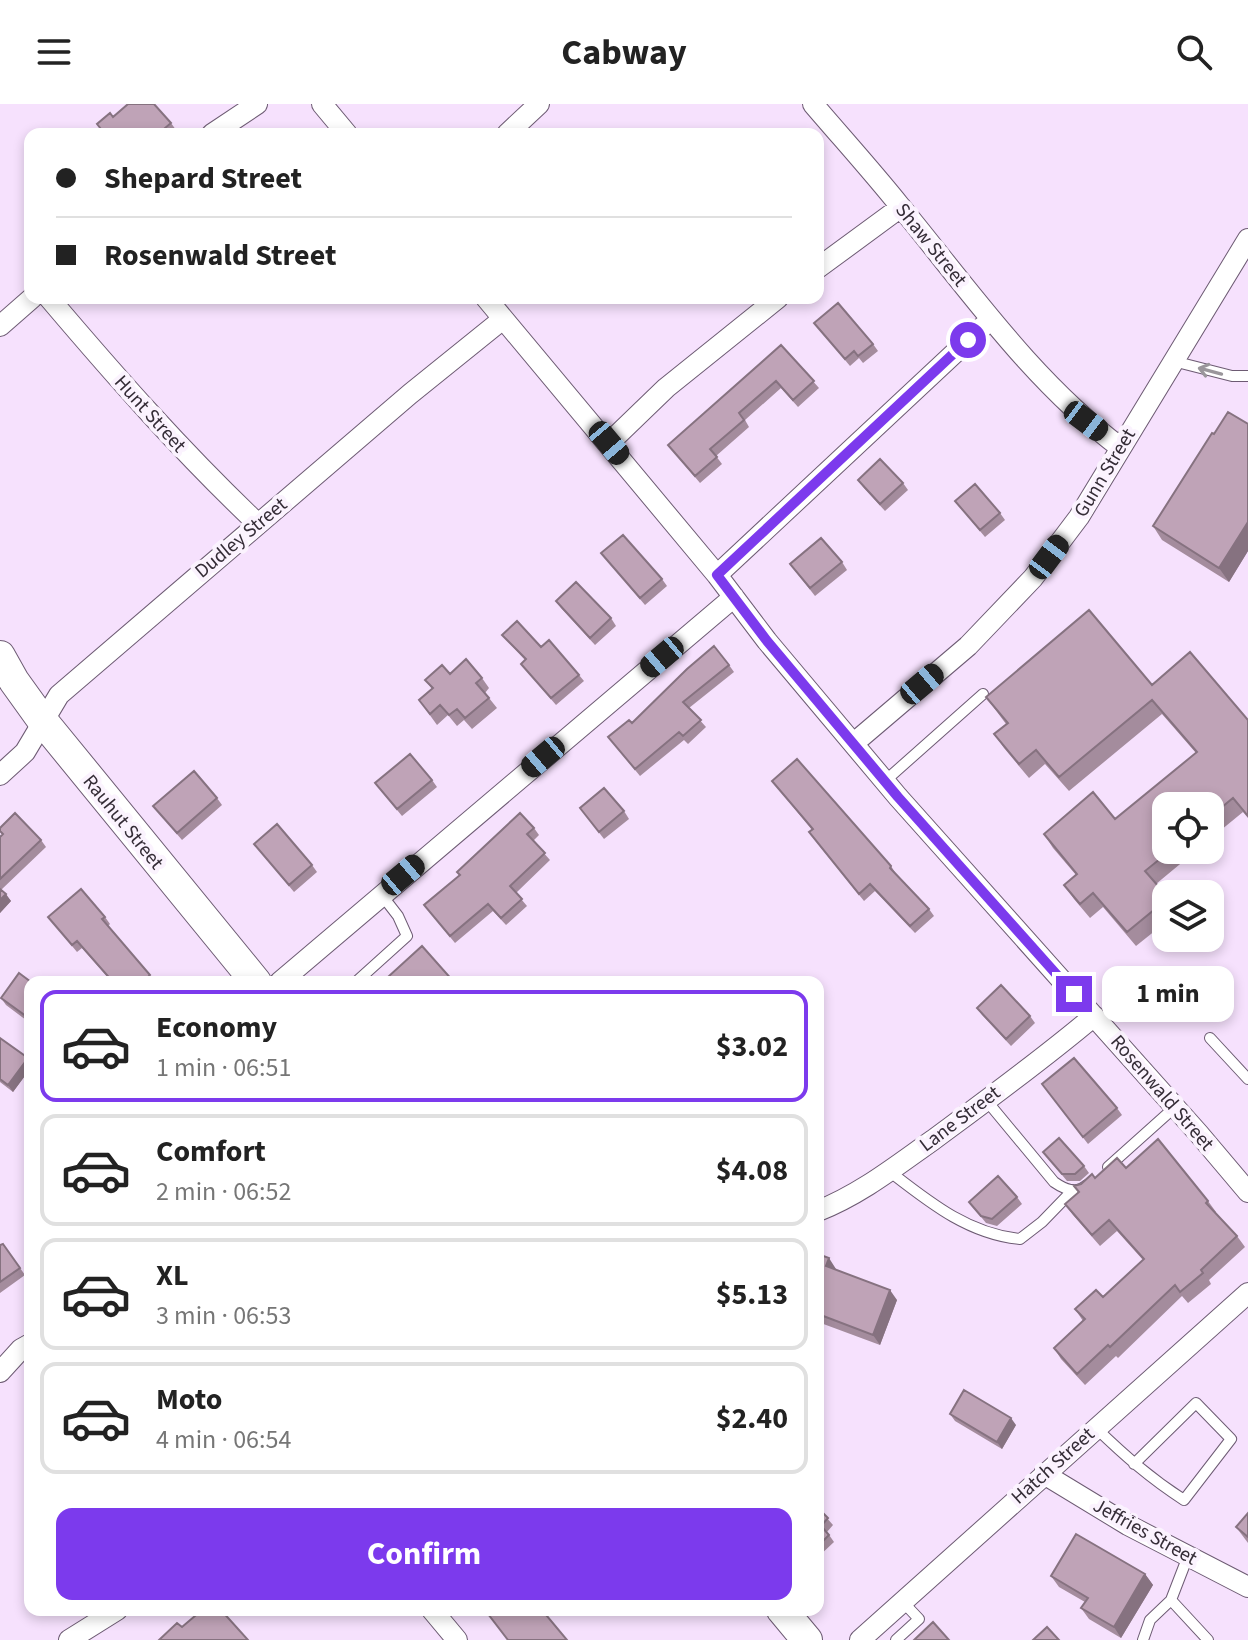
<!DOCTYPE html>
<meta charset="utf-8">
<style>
body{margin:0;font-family:"Source Sans 3",sans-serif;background:#f6f6f6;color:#222;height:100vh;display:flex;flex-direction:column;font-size:30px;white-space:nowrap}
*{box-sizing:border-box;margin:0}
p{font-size:26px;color:#767676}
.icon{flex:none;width:44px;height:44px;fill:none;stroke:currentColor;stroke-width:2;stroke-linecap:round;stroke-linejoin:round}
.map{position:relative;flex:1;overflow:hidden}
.sheet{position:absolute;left:24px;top:872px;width:800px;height:640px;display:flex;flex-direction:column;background:#fff;border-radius:16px;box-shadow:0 4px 12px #0003}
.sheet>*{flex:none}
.top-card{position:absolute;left:24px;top:24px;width:800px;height:176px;border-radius:16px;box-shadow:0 4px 12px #0003;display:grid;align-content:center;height:176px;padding:0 32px;background:#fff}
.tools{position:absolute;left:1152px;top:688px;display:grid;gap:16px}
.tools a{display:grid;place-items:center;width:72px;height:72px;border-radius:16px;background:#fff;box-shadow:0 4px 12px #0003;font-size:40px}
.end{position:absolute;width:36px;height:36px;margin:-18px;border:10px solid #7c3aed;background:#fff;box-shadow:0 0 0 4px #fff}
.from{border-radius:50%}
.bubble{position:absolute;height:56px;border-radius:16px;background:#fff;box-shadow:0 4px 12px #0003;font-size:26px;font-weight:700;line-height:56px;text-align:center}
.car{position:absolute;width:24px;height:48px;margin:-24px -12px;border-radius:10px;box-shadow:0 0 6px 2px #0007;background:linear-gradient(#222 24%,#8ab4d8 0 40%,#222 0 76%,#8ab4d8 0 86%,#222 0)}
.top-card b{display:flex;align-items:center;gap:28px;height:76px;font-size:30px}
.top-card b+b{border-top:2px solid #e0e0e0}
.top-card i{width:20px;height:20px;background:#222}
ul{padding:14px 0 0;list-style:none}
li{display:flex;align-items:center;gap:24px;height:112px;margin:0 16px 12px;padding:0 16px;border:4px solid #e0e0e0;border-radius:16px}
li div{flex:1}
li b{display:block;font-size:30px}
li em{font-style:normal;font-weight:700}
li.on{border-color:#7c3aed}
li>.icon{width:72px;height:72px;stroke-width:1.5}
.cta{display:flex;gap:16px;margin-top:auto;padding:16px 32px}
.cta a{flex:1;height:92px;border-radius:16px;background:#7c3aed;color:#fff;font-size:32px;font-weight:700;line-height:92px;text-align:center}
header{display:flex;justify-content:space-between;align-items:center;height:104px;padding:0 32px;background:#fff;font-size:36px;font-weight:700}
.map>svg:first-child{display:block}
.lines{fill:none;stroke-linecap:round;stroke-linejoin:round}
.lane-casing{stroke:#6d5b73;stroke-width:12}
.street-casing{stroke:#6d5b73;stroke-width:22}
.secondary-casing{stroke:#6d5b73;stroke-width:32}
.lane{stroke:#fff;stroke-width:10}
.street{stroke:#fff;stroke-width:20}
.secondary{stroke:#fff;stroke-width:30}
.wall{fill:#a48c9d}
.shaded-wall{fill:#867280}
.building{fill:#bfa3b7;stroke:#867280;stroke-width:2}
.oneway{stroke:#9a969b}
.route{stroke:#7c3aed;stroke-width:10}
.labels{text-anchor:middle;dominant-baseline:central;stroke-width:8;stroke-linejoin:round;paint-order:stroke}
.street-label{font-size:20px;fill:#352d37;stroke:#fbf3fe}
</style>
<header><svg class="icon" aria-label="menu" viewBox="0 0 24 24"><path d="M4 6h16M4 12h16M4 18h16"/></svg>Cabway<svg class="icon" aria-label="search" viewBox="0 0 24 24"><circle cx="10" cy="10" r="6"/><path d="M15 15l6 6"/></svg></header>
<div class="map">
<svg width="1248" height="1536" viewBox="0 0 1248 1536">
<rect width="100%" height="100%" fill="#f6e1fd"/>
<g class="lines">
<!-- lane casing -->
<g class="lane-casing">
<path id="lane" d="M1173,257L1232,272H1248
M885,677L983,590
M356,878L407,832L398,812L381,790
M1210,934L1248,975
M986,996L1054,1078C1064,1085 1076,1091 1087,1081
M1108,1063L1175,1003
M889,1067C929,1098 968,1130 1020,1135L1042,1118L1073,1086
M1096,1324C1125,1352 1150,1374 1184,1396L1231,1335L1196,1299L1134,1360
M1171,1496L1208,1536
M896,1536L919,1515L902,1497
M1143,1536L1150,1516L1171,1496L1188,1452"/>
</g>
<!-- street casing -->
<g class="street-casing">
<path id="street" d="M322,0L347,30
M813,0C842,34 872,67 900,102C969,186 1033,278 1121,344
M212,30L257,0
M507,30L539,0
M818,164L901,103
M49,194C116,273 183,349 258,420
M486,194L717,471L767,537L898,693L1199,1030L1248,1088
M0,222L32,194
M609,339L666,284L778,194
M717,471L991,215
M854,639L968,542L1033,474L1079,413L1248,135
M0,671L25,648L59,591L410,290L503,215
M280,878L734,493
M818,1107C861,1090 896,1062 933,1036C987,996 1042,956 1094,912
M0,1268L21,1245L30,1240
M1044,1370L1128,1421L1248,1483
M432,1506L457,1536
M69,1536L117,1506
M860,1536L1248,1189"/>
</g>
<!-- secondary casing -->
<g class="secondary-casing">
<path id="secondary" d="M0,552L14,577L42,616L256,878
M782,1506L807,1536"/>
</g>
<!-- lane -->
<use href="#lane" class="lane"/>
<!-- street -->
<use href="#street" class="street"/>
<!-- secondary -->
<use href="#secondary" class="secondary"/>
</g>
<!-- wall -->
<path class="wall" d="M113,13L171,19L176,26L172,30H104L97,20Z
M814,219L873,240L878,247L863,259L859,254L850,262Z
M781,241L819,284L798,303L781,284L745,316L749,323L716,352L722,360L700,379L668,341Z
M1248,320V447L1229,478L1162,436L1153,422L1214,330Z
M858,376L903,379L908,386L885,407L863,383Z
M955,397L1000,409L1005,416L985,433Z
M601,449L662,475L667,482L645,501Z
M842,458L847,466L815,492L790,460Z
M556,497L611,514L616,522L595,541L561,504Z
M502,531L541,543L579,571L584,577L556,601L521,560L525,556Z
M729,561L734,568L689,604L706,623L688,640L684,636L640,672L608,633Z
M450,570L482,574L489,584L485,589L497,604L472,625L464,616L457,622L448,611L437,621L419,596L432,585L425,576Z
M1152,581L1248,616V714L1243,708L1210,735V702L1166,746H1197L1156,780L1166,791V818L1136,842L1103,803L1090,814L1074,795L1064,781L1076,771L1053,744L1044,730L1115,715L1196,649L1162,610L1069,687L1045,660L1029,674L1004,644L994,630L1006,620L986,593Z
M432,676L437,683L402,712L375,679Z
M772,677L891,762L896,770L929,805L934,812L915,829L875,787L864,797L814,735L812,726Z
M217,694L222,701L182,736L153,702Z
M580,704L624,707L629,715L604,735Z
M534,724L539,731L533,737L550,756L516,789L527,802L506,821L493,807L455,839L424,801L460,772L457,768Z
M0,727L41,736L46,743L1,786L11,797L0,809V733L2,731Z
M254,740L312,761L317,768L294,788Z
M48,813H105L110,820L108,822L155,878H112L82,844L77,848Z
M30,878V919L6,901L1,894Z
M977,904L1030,912L1035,919L1011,942L982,911Z
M0,934L28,954L30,958V965L13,988L0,978Z
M1042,980L1117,1004L1122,1011L1088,1040Z
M1043,1048L1084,1062L1089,1069L1080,1077H1067Z
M1126,1064L1208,1097L1216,1108L1215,1109L1237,1132L1245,1143L1209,1176L1211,1180L1188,1199L1182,1192L1118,1254L1116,1252L1085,1281L1061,1255L1054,1244L1083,1217L1075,1205L1103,1193L1143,1156L1117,1127L1100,1142L1073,1111L1065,1100L1078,1088L1074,1082Z
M1017,1093L1022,1100L997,1122L986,1119L969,1098Z
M3,1140L25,1171L0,1189V1141Z
M818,1150L836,1166L897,1196L880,1241L818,1218Z
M950,1310L1016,1321L1002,1345L955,1317Z
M818,1404L833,1421L827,1428L834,1438L818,1453Z
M1248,1409V1439L1236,1423Z
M1145,1470L1153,1481L1121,1534L1089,1515L1081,1504L1085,1498L1059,1483L1051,1472Z"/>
<!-- shaded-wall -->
<path class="shaded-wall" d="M1248,418V447L1229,478L1219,464Z
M6,790L11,797L0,809V796Z
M28,954L30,958V965L13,988L8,981Z
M829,1154L836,1165L833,1173L826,1162Z
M890,1186L897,1196L880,1241L873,1231Z
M1011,1314L1016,1321L1002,1345L997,1338Z
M1145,1470L1153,1481L1121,1534L1114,1523Z"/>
<!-- building -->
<path class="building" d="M128,0H154L171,19L158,30L156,27L153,30H105L97,20L110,9L113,13Z
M838,199L873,240L858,252L854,247L845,255L814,219Z
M781,241L814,277L793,296L776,277L739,309L744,316L710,345L717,353L695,372L668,341Z
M1228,308L1248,320V418L1219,464L1153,422L1212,329L1214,330Z
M880,355L903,379L880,400L858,376Z
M975,380L1000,409L980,426L955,397Z
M623,431L662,475L640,494L601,449Z
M821,434L842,458L810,484L790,460Z
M576,478L611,514L590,534L556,497Z
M1089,506L1152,581L1190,548L1248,616V712L1233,694L1210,713V702H1166V746H1171L1145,767L1166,791V796L1127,828L1093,789L1080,800L1064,781L1077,770L1044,730L1093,688L1115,715L1197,648L1152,596L1059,673L1036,646L1019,660L994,630L1008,619L986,593Z
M517,517L541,543L549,536L579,571L551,594L521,560L526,555L502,531Z
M714,542L729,561L683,598L701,616L683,632L679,628L635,665L608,633L629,616L632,619L687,565Z
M466,555L482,574L476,579L489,594L465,614L457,605L449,611L440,601L430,610L419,596L433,584L425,576L442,561L450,570Z
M410,650L432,676L397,705L375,679Z
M797,655L891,762L890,764L929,805L910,822L870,780L859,790L809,728L813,725L772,677Z
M194,667L217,694L177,729L153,702Z
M604,684L624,707L599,728L580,704Z
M15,709L41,736L0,775V733L3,730L0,727V724Z
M520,709L534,724L527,730L545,749L510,782L522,795L501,814L488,800L450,832L424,801L460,771L457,768Z
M277,720L312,761L289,781L254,740Z
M0,785L6,790L0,796Z
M81,785L105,813L102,815L150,871L143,878H113L77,837L72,841L48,813Z
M422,842L454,878H394L389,872Z
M19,869L31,878H30V915L1,894Z
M1001,881L1030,912L1006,935L977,904Z
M0,934L28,954L8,981L0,975Z
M1074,954L1117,1004L1083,1033L1042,980Z
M1059,1034L1084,1062L1075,1070H1062L1043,1048Z
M1158,1035L1208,1097L1206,1099L1237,1132L1201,1166L1203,1169L1180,1188L1175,1181L1110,1243L1108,1241L1077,1270L1054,1244L1085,1215L1075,1205L1096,1186L1103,1193L1144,1155L1109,1116L1092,1131L1065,1100L1079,1088L1074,1082L1081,1080L1092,1070L1095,1074L1117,1054L1126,1064Z
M998,1072L1017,1093L992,1115L981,1112L969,1098Z
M3,1140L20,1164L0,1178V1141Z
M818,1150L829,1154L826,1162L890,1186L873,1231L818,1210Z
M964,1286L1011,1314L997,1338L950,1310Z
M818,1404L828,1414L821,1422L829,1431L818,1442Z
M1248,1409V1433L1236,1423Z
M1076,1430L1145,1470L1114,1523L1081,1504L1088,1494L1051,1472Z
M202,1506H221L248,1536H159L177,1519L182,1523Z
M485,1506H542L567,1536H508Z
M933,1518L949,1536H914Z
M1047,1523L1059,1536H1033Z"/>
<!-- one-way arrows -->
<defs><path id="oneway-shaft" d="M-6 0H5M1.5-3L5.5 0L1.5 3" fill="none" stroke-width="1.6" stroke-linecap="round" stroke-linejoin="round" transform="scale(2)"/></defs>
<use class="oneway" href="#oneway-shaft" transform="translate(1210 267) rotate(-165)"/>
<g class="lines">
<!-- route -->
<path class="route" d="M968,236L717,471L767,537L898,693L1074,890"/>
</g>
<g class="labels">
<!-- street labels -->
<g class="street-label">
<text transform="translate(931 141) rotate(51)">Shaw Street</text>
<text transform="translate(150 310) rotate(48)">Hunt Street</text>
<text transform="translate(1105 369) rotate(-59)">Gunn Street</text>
<text transform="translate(241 434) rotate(-40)">Dudley Street</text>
<text transform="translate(123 718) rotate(51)">Rauhut Street</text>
<text transform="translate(1162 989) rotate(49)">Rosenwald Street</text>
<text transform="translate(960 1015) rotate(-37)">Lane Street</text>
<text transform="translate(1053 1362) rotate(-42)">Hatch Street</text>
<text transform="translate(1145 1428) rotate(29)">Jeffries Street</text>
</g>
</g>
</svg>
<div class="tools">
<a><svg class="icon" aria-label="locate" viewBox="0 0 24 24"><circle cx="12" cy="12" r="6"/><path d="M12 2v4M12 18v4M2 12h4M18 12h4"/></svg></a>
<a><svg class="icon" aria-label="layers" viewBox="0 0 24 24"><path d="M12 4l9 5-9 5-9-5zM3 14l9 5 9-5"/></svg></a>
</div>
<i class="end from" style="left:968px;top:236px"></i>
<i class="end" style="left:1074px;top:890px"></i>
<div class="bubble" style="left:1102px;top:862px;width:132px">1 min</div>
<i class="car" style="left:1086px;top:317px;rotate:127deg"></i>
<i class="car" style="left:609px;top:339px;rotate:140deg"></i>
<i class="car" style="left:1049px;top:453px;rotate:37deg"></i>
<i class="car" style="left:662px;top:553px;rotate:230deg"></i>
<i class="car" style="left:922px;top:580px;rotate:50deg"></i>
<i class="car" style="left:543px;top:653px;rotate:230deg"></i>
<i class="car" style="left:403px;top:771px;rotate:50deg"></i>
<div class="top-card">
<b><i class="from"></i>Shepard Street</b>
<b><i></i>Rosenwald Street</b>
</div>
<section class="sheet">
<ul>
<li class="on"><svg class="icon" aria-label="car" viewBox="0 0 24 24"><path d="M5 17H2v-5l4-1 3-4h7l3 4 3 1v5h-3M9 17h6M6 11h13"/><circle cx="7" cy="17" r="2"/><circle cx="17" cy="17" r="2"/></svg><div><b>Economy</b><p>1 min · 06:51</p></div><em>$3.02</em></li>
<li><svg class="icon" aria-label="car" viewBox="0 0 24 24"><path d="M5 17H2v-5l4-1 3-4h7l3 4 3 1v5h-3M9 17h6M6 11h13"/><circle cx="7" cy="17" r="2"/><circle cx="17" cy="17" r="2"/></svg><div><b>Comfort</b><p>2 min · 06:52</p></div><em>$4.08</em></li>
<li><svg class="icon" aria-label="car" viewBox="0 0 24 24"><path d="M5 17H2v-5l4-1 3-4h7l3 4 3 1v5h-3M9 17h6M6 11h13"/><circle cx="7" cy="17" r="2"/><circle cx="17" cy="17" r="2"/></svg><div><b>XL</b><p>3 min · 06:53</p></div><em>$5.13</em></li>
<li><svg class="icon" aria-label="car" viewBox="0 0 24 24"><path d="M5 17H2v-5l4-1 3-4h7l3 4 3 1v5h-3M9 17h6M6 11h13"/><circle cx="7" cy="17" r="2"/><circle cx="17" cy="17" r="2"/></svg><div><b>Moto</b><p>4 min · 06:54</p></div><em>$2.40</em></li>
</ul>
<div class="cta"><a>Confirm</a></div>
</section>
</div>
